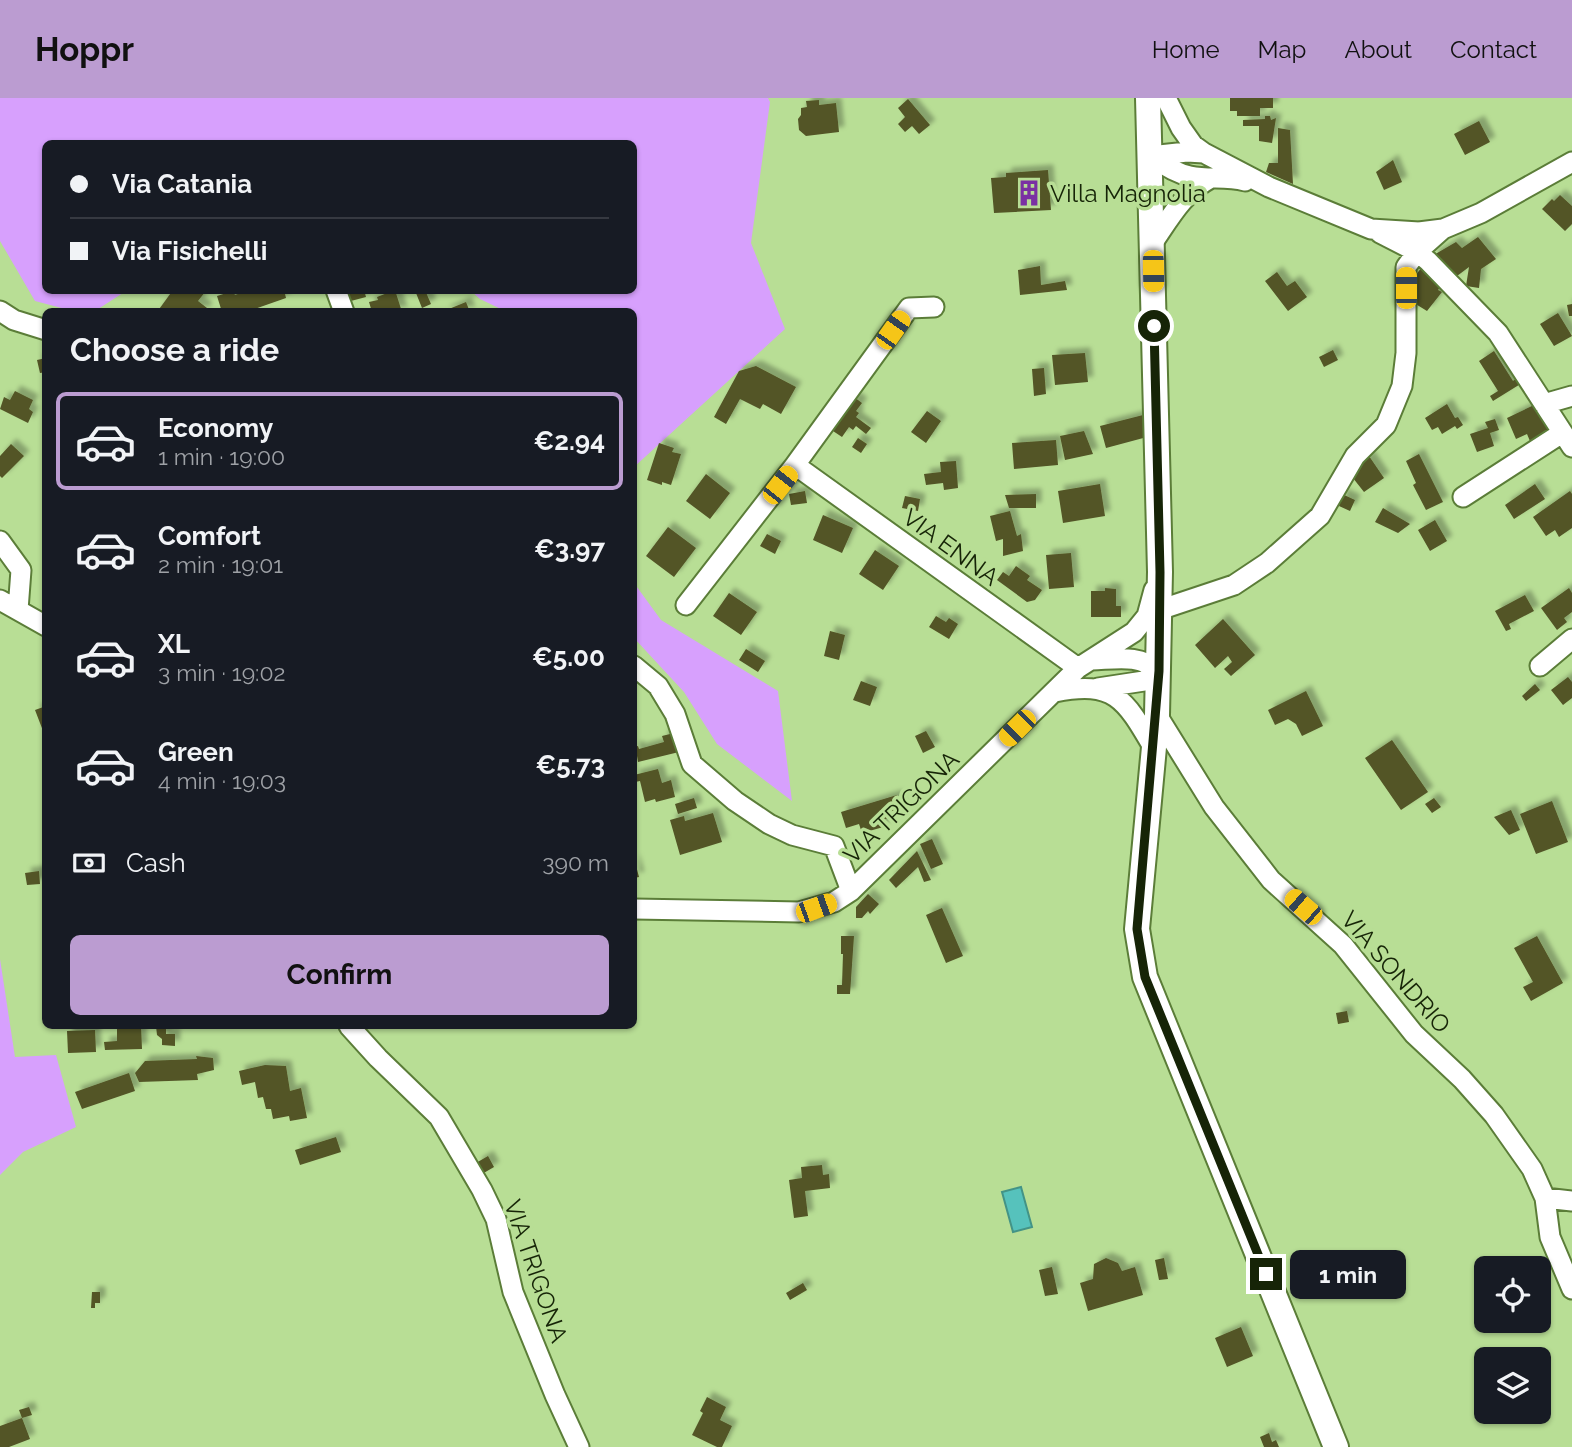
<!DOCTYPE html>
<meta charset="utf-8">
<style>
body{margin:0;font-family:Raleway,sans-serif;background:#20242c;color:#f1f3f6;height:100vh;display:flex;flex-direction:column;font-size:26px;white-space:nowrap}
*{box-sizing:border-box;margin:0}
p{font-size:23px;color:#9ea1a6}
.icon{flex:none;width:38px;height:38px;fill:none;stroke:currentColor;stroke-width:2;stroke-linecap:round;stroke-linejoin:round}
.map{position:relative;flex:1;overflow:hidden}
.details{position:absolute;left:42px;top:210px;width:595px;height:721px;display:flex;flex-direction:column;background:#171b24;border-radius:10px;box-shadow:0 2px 5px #0004}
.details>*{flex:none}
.top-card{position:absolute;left:42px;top:42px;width:595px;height:154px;border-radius:10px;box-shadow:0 2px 5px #0004;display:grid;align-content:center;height:154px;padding:0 28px;background:#171b24}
.controls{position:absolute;left:1474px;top:1158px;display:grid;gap:14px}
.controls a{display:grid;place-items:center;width:77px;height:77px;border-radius:10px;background:#171b24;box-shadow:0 2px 5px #0004;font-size:35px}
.end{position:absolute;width:32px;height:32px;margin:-16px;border:9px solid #162407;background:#fff;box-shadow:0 0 0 4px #fff}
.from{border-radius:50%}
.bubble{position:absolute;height:49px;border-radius:10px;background:#171b24;box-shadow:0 2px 5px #0004;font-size:23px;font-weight:700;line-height:49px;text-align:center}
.car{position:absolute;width:21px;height:42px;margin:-21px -10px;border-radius:9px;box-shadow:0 0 5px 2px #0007;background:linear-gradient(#f5c518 24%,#345 0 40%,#f5c518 0 76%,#345 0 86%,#f5c518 0)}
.top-card b{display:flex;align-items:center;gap:24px;height:66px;font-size:26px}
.top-card b+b{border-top:2px solid #363941}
.top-card i{width:18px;height:18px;background:#f1f3f6}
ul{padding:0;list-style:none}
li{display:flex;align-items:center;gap:21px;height:98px;margin:0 14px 10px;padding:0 14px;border:4px solid transparent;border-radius:10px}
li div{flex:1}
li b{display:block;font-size:26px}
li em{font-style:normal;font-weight:700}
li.selected{border-color:#bb9cd1}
li>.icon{width:63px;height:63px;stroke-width:1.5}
h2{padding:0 28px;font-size:32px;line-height:84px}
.pay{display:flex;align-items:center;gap:18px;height:77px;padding:0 28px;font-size:26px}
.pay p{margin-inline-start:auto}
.cta{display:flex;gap:14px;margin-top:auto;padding:14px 28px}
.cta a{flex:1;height:80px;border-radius:10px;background:#bb9cd1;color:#111;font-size:28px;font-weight:700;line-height:80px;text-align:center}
header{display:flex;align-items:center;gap:42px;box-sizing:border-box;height:98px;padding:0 35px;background:#bb9cd1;color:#111}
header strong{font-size:33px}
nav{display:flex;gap:38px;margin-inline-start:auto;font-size:24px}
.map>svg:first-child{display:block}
.green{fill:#d7a0fd}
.water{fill:#56c2bc;stroke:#439386;stroke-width:2}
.building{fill:#525426;filter:url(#shadow)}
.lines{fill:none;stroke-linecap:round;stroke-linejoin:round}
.minor-casing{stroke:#5b7d38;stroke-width:23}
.major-casing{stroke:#5b7d38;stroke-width:28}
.minor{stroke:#fff;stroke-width:19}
.major{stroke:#fff;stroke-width:24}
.route{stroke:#162407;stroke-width:9}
.labels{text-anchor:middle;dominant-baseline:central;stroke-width:7;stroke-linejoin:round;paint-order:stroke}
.poi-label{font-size:24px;fill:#162407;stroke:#b8de95;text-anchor:start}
.street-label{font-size:24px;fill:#162407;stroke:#b8de95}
</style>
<header>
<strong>Hoppr</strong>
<nav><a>Home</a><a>Map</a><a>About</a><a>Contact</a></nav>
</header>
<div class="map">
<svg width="1572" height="1349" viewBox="0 0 1572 1349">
<defs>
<filter id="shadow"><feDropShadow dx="5.5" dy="-5.5" stdDeviation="2" flood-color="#0004"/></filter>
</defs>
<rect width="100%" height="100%" fill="#b8de95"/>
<!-- green -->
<path class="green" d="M0,0H768L770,4L751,145L785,231L634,369V214L505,213L480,201L471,193L634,192V46H46V192L126,193L95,213H73L35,203L0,143Z
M634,485L661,522L778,593L792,703L717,646L684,594L634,540Z
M0,861L15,959L56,957L76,1029L23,1054L0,1077Z"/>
<!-- water -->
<path class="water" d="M1021,1089L1032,1129L1013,1134L1002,1094Z"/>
<!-- building -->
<path class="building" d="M1230,0H1273V10H1260V18H1237V13H1230Z
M908,1L930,27L919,36L912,28L905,34L898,26L905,19L898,10Z
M819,2V7L836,5L839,34L806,38L799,32L798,21L801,17V10L807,9L806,3Z
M1265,18H1270L1271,22L1276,20L1272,45L1259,43V28H1243V22L1265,21Z
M1479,23L1490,44L1465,57L1454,36Z
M1278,30L1290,32L1293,86L1266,74L1269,65H1278Z
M1393,62L1402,84L1384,92L1376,74Z
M1048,72L1051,112L994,115L991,80L1006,79V75Z
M1560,97L1572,108V126L1565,133L1542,111L1552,101L1554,103Z
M1478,139L1496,161L1481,171L1479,190L1466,188L1469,169L1453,181L1432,158L1456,144L1462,150Z
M1424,166L1442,185L1438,192L1442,194L1427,213L1414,205L1410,193L1417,184L1413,181Z
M1040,168L1041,187L1065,183L1067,192L1020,197L1018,172Z
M1277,174L1287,188L1295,183L1307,199L1288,213L1265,183Z
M173,192H203L205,194L198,203L207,210L204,214H157Z
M249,192H284L286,200L246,214H222L217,198L233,193L235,197Z
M349,192H364L366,199L347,204L343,194Z
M395,192L402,214H372L369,204L378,202L377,199Z
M421,192H425L431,206L422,210L416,195Z
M466,204L470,214H444V213Z
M1572,206V218H1569L1567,207Z
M1558,215L1572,238L1554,248L1540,226Z
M1333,252L1338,262L1324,269L1319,259Z
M1494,253L1513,283L1518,279L1522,285L1493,303L1490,298L1498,293L1479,263Z
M1085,255L1088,284L1055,287L1052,257Z
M46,260V274L40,275L37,262Z
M756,268L796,289L781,316L763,306L760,311L740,301L726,326L714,319L739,273Z
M1044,270L1046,296L1034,298L1032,271Z
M15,293L33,302L29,311L33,314L28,325L0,311L4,299L10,302Z
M854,299L862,305L856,313L859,315L856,319L871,330L866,336L856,328L853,332L849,329L842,339L830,331Z
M1447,306L1455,320L1458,319L1463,327L1457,331L1455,328L1442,336L1438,329L1432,332L1425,320Z
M1534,307L1551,336L1532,348L1527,336L1516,341L1507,320Z
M927,313L941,323L926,345L911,334Z
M1147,316V339L1106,350L1100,328Z
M1495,321L1499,332L1490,335L1494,348L1477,354L1470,336L1488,330L1485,324Z
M1084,333L1093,356L1065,362L1060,338Z
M858,340L867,346L861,355L852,349Z
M1056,342L1058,367L1014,371L1012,345Z
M659,345L674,350L672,354L681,356L671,387L662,384V387L647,382Z
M11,346L24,358L2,380L0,378V358Z
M1419,356L1443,404L1426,412L1413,387L1416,385L1406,363Z
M1369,358L1384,380L1364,394L1349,375Z
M956,363L958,390L944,392L943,385L926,387L924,376L941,374L940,364Z
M706,376L730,395L710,421L686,403Z
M1100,386L1105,418L1063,425L1058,393Z
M1535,386L1545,401L1514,421L1505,407Z
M805,393L807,405L791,407L789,396Z
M1570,393L1572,396V430L1559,439L1555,432L1546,438L1533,419Z
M1036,396V410H1009L1005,397Z
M1342,396L1355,402L1350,413L1339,408Z
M905,398L920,401L918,413L902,410Z
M1383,410L1410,426L1398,435L1375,424Z
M1010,413L1017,438L1021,436L1023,453L1003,458V441L996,443L990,418Z
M823,417L853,430L842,455L813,442Z
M1435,422L1447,443L1430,453L1418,432Z
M668,429L696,450L674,479L646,458Z
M767,436L781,443L775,456L760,448Z
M875,452L899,468L883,492L859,476Z
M1071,455L1074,489L1049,491L1046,457Z
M1016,468L1030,478L1027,482L1042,492L1035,502L1027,504L997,482L1003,474L1009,478Z
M1105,490L1116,491V508H1121V519H1091V493H1105Z
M1569,490L1572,495V514L1564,520L1567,524L1557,532L1541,510Z
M729,495L757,514L741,537L713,518Z
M1525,497L1534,513L1509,526L1511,531L1506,533L1495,513Z
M936,518L946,524L949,520L958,526L949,541L929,529Z
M1223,521L1255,557L1231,578L1224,571L1232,564L1228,558L1215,570L1195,547Z
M830,533L845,537L839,562L824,558Z
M746,551L765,563L758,574L739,562Z
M1568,579L1572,584V600L1563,607L1551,592Z
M861,583L877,589L870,608L853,602Z
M1535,586L1540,592L1526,603L1522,598Z
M1306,593L1323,628L1302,638L1296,626L1288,621L1275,627L1268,612Z
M46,608V638H45L35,612Z
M926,633L935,649L923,655L915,638Z
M674,635L679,654L638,664L637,658L634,659V649L638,648L639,651L664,644L662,638Z
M1392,642L1428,694L1401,712L1365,660Z
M658,671L662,685L671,682L675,699L656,704L655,701L645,704L640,683L635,684L634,677Z
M897,697L903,716L885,721L887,728L862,735L859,726L846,730L841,714Z
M694,700L697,710L678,716L675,706Z
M1434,700L1441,709L1432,715L1425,706Z
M1552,703L1568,744L1536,756L1520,716Z
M1511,712L1520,732L1509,737L1494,719Z
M713,715L722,744L680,757L670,722L684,718L685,723Z
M932,741L943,766L931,771L920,746Z
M917,753L931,782L924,784L918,769L896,790L889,782Z
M634,760L639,779L634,780Z
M39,773L40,786L27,787L25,775Z
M868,796L879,806L870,816L868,813L862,820H856V809Z
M942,810L963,858L946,865L926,817Z
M841,838H854L850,896H837V887H842L843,856H841Z
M1537,838L1563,885L1531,903L1523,889L1533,884L1514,850Z
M1347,913L1349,924L1338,926L1336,915Z
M117,928H141L142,951L105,952L104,944L117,943Z
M156,928H166V936H175V948L162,947V941L157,937Z
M95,932L96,954L68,955L67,933Z
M196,958L213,960L214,972L197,976L198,982L139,984L135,975L145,963L197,961Z
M265,967L286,968L290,993L301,990L307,1020L290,1023L289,1018L273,1021L271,1011H266L263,999L258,1000L255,984L242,987L239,973Z
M129,975L135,993L82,1011L75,994Z
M336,1039L341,1054L300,1067L295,1052Z
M488,1058L494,1069L482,1076L476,1065Z
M822,1067L823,1077L829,1076L830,1090L805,1093L808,1118L794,1120L789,1082L802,1080L801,1069Z
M1106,1160L1118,1165L1122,1173L1135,1169L1143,1197L1088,1213L1080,1185L1093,1181L1094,1166Z
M1164,1160L1168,1181L1159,1182L1155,1162Z
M1371,1161L1380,1187L1347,1199L1343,1188L1335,1191L1330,1176Z
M1052,1169L1058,1196L1045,1198L1039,1172Z
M803,1185L807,1192L790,1202L786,1195Z
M92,1194H100V1205H95V1210H91Z
M1241,1229L1253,1258L1227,1269L1215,1240Z
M707,1299L726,1309L720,1322L732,1328L722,1349H717L692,1337L703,1315L700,1313Z
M29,1309L32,1317L22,1320L19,1312Z
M22,1320L30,1341L9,1349H0V1328Z
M1269,1335L1272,1344L1276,1342L1279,1349H1264L1260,1339Z"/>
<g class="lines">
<!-- minor casing -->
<g class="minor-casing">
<path id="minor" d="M1166,0L1181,30L1193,47L1204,55L1269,89L1371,131L1419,134L1443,131L1481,115L1572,64
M1150,58C1163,66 1175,75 1190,78C1208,82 1226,78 1245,83
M1150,58L1187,54L1204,55
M1380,135L1417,154L1428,163L1498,235L1572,349
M1152,146C1170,120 1183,95 1211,80
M336,192L344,214
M934,209L909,210L795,367L1078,570
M0,213L14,222L46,232
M1544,306L1572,298
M1463,399L1562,335
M0,443L21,472L18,512
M0,502L46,528
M686,507L795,367
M1159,512L1234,487L1267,465L1320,418L1355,358L1386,327L1402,288L1406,255V169L1417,154L1443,131
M1092,562C1118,561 1139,556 1159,573L1144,583L1098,590
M634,568L658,588L675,616L692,666L735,703L769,726L792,737L834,748L851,793
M1540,568L1572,541
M1055,594C1114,582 1125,601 1153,649
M1157,617L1214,709L1271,782L1343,847L1414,936L1462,981L1494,1017L1532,1071L1545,1100L1550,1139L1572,1191
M634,811L799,814L834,804L851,793L1078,570L1134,534L1147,518L1154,492
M349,928L378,960L439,1019L482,1092L496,1121L513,1194L555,1297L579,1349
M1545,1100L1572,1103"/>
</g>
<!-- major casing -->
<g class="major-casing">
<path id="major" d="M1148,0L1160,474L1157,617L1137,831L1145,879L1336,1349"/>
</g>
<!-- minor -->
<use href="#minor" class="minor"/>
<!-- major -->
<use href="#major" class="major"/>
</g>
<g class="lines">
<!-- route -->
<path class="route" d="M1154,228L1160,474L1159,573L1137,831L1145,879L1266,1176"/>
</g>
<!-- icons -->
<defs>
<g id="building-bare" transform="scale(2.1)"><path d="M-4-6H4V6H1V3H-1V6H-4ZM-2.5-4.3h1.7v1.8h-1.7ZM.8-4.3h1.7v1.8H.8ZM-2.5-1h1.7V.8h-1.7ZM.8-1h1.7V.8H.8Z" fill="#7a31a3" stroke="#b8de95" stroke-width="2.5" paint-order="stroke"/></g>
</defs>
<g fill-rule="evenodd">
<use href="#building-bare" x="1029" y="95"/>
</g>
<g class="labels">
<!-- poi labels -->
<g class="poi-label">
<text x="1050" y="95">Villa Magnolia</text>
</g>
<!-- street labels -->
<g class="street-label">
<text transform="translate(951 449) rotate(36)">VIA ENNA</text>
<text transform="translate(901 709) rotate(-44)">VIA TRIGONA</text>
<text transform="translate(1396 874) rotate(49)">VIA SONDRIO</text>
<text transform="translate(536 1173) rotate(71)">VIA TRIGONA</text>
</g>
</g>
</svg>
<div class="controls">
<a><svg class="icon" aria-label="locate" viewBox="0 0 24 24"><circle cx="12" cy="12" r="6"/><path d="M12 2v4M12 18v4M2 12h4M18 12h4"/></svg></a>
<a><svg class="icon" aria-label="layers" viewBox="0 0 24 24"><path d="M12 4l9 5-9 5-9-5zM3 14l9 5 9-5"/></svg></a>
</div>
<i class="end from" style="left:1154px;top:228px"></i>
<i class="end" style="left:1266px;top:1176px"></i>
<div class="bubble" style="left:1290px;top:1152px;width:116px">1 min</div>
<i class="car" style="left:1153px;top:173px;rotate:179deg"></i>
<i class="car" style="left:1406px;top:190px;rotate:0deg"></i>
<i class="car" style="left:893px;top:232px;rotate:35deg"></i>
<i class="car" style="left:780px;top:387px;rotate:38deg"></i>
<i class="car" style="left:1017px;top:630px;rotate:225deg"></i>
<i class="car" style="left:1303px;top:809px;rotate:311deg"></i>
<i class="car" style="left:816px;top:810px;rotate:70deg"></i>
<div class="top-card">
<b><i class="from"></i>Via Catania</b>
<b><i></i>Via Fisichelli</b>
</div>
<section class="details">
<h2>Choose a ride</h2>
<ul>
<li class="selected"><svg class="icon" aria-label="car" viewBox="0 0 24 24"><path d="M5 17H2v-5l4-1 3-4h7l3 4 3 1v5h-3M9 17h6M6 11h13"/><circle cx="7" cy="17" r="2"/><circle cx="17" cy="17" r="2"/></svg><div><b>Economy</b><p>1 min · 19:00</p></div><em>€2.94</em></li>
<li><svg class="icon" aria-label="car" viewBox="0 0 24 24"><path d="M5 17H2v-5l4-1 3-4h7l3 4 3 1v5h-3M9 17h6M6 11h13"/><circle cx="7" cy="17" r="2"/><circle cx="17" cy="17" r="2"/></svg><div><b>Comfort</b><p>2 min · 19:01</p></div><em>€3.97</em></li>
<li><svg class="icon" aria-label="car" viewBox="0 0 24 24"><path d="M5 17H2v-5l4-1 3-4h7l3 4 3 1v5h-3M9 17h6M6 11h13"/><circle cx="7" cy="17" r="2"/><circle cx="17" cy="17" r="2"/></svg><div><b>XL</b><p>3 min · 19:02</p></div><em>€5.00</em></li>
<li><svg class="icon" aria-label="car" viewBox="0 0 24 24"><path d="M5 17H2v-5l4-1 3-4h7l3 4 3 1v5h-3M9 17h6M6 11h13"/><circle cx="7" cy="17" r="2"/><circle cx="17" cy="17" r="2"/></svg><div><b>Green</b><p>4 min · 19:03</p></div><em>€5.73</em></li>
</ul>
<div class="pay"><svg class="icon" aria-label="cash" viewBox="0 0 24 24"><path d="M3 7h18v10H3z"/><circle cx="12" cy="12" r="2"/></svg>Cash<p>390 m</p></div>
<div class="cta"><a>Confirm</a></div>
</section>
</div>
